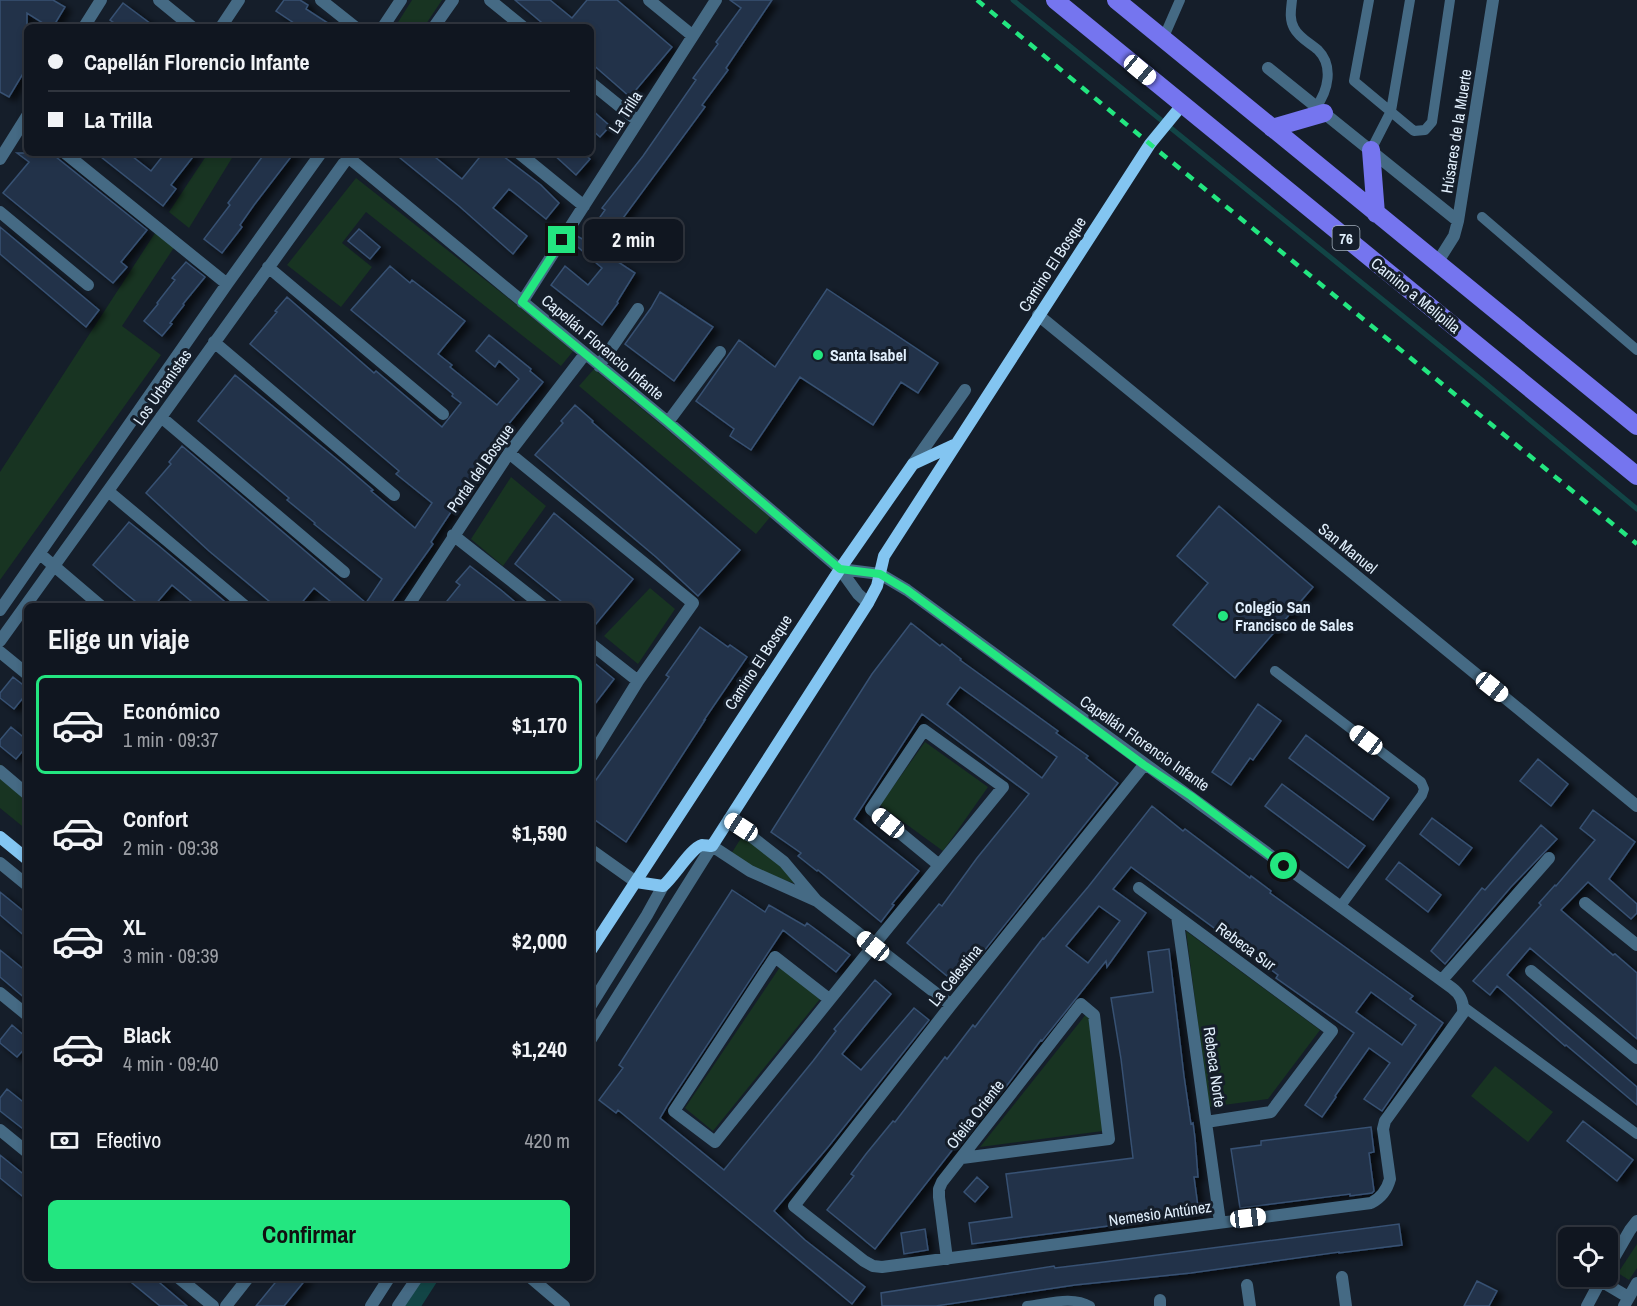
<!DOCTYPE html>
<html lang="es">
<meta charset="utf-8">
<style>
body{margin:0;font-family:"Archivo Narrow",sans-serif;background:#1e232d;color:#f1f3f6;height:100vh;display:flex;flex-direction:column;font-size:22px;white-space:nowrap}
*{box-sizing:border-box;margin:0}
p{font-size:20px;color:#9c9fa5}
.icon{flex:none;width:33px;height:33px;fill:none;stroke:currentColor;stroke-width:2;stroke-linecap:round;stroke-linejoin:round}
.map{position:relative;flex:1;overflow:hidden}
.sheet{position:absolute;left:24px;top:603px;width:570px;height:678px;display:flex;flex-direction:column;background:#101620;border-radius:9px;box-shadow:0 3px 9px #0003,0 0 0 2px #30353e}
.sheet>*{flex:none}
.banner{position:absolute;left:24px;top:24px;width:570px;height:132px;border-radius:9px;box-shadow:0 3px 9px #0003,0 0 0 2px #30353e;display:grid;align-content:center;height:132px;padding:0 24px;background:#101620}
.buttons{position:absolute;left:1558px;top:1227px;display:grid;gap:12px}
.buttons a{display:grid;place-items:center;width:60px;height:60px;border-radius:9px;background:#101620;box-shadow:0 3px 9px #0003,0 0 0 2px #30353e;font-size:30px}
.end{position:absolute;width:27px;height:27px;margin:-14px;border:8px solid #23e680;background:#111;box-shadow:0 0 0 3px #111}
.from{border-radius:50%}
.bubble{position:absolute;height:42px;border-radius:9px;background:#101620;box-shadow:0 3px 9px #0003,0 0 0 2px #30353e;font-size:20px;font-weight:800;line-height:42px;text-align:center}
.car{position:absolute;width:18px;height:36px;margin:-18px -9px;border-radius:8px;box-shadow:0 0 4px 2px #0007;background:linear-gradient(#fff 24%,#345 0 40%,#fff 0 76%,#345 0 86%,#fff 0)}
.banner b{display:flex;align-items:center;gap:21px;height:57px;font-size:22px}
.banner b+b{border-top:2px solid #30353e}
.banner i{width:15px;height:15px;background:#f1f3f6}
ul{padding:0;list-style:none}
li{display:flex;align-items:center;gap:18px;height:99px;margin:0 12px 9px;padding:0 12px;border:3px solid transparent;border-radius:9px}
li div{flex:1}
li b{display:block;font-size:22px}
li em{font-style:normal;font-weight:800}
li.current{border-color:#23e680}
li>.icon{width:54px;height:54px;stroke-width:1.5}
h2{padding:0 24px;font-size:27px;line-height:72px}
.pay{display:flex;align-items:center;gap:15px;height:66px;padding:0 24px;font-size:22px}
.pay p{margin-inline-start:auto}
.action{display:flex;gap:12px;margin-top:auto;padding:12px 24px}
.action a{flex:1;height:69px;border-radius:9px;background:#23e680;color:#111;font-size:24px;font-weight:800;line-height:69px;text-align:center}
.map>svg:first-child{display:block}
.green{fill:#183422}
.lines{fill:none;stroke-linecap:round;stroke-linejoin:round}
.stream{stroke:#124546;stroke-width:5}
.canal{stroke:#124546;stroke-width:16}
.building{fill:#233349;stroke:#375173;stroke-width:1.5;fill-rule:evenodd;filter:url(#shadow)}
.lane{stroke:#456a84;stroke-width:10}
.street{stroke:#456a84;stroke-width:12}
.secondary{stroke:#83c5f1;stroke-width:12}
.primary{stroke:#7575ef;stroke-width:18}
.rail{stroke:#23e680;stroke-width:4.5;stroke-dasharray:9 8;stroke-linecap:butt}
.route{stroke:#23e680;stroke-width:8}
.poi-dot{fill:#23e680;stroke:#151e2a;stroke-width:2}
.labels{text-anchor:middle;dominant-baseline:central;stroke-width:6;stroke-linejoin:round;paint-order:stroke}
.shield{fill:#151e2a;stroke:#a4b0bd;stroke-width:1.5}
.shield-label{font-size:15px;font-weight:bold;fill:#e1effc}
.street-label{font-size:16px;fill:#e1effc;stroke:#151e2a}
.poi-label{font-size:16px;font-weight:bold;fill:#e1effc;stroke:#151e2a;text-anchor:start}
</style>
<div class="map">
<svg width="1637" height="1306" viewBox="0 0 1637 1306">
<defs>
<filter id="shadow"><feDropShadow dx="6" dy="4" stdDeviation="3" flood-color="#0009"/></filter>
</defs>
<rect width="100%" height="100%" fill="#151e2a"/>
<!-- green -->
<path class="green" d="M412,0H442L424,27H395Z
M208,153H235L189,228L169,212Z
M356,178L574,350L561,366L366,212L342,243L372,267L341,307L287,265Z
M155,233L175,246L122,326L161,355L0,580V472Z
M594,369L771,516L756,534L579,386Z
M511,477L546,506L503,566L471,539Z
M650,588L675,609L638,664L604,636Z
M925,742L988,787L943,851L880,805Z
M0,764L27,787V830L0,808Z
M743,835L773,858L800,885L765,874L731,854Z
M1186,931L1320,1030L1268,1099L1209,1107Z
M780,967L820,999L713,1131L685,1108Z
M1087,1013L1091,1015L1103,1131L980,1147Z
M1495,1066L1553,1112L1528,1142L1471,1096Z
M1637,1244V1268L1629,1280L1618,1273Z"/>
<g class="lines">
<!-- stream -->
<path class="stream" d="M1013,0L1478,377L1637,509"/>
<!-- canal -->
<path class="canal" d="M412,1306L430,1278"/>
</g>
<!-- building -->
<path class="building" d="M0,0H53L65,7L53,27H49L27,13V67L9,97L0,92Z
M284,0H300L308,5L306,9L334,27H300L276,11Z
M515,0H550L572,18L587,0H617L672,47L630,97L591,63V27H547Z
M730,0H772L726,68L728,70L702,105L705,107L609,237L612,239L603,252L635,273L617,302L618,303L602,325L551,285L565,266L588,285L602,268L572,242L577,236L584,240L605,210L602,208L643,156L696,80L693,78L718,44L716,42L741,8Z
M123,3L155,27H120L110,20Z
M591,109L610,126L600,137L591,129Z
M17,153H51L147,230L121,262L127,267L113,283L3,193L29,162Z
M96,153H128L151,171L165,153H196L171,185L176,189L163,206Z
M265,153H294L254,205L240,225L242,227L222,253L204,239L230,205L228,203Z
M394,153H430L462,179L483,153H499L541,185L559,203L546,219L509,189L493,208L527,236L513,254L459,206Z
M552,153H583L590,159L576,175Z
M0,227L99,310L86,327L0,254Z
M359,229L380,247L370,259L348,241Z
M186,262L205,277L183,304L184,305L170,323L172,324L162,336L144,321L158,304L157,303L175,280L172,278Z
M390,266L410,283L412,280L465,321L438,354L452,365L450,367L497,405L519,379L499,361L495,367L476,351L489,335L531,369L530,371L543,382L494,442L496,444L431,542L433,544L389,606H336L314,588L299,606H275L209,551L146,493L171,464L169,462L182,446L366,603L382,579L314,524L315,523L287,500L289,498L198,421L235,375L344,465L373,490L371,491L415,528L432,503L396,474L399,471L250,344L277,312L275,311L287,297L374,373L376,371L442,427L461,403L452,396L453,394L351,310Z
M827,289L938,363L918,393L901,382L873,425L800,377L751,450L730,436L734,429L696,401L739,340L775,367Z
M660,292L713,327L674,381L625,344L651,308Z
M575,405L593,421L592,422L740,550L698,596L656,557L535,455L563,423L561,421Z
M1219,506L1313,587L1235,678L1173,625L1208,583L1177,556Z
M554,513L633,579L591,630V606H567L515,564Z
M129,522L159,546L230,606H197L172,585L154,606H141L117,586L93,565Z
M470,566L501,590L520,606H443L460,585L456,582Z
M911,623L940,646L942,644L961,659L960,660L1058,731L1056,733L1088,756L1086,758L1118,783L972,966L968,963L953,981L907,943L939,904L942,906L977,858L1029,794L922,714L854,819L919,871L892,904L894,905L881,922L818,870L817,871L798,856L801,853L771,832L872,674ZM960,687L1057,757L1042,778L947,704Z
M700,627L728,647L730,645L747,657L704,720H705L626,842L591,817V787L669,677L666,675Z
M591,660L614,679L591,709Z
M13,677L27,688V693L14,709L0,698V693Z
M1258,704L1281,721L1253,760L1250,758L1231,785L1212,772Z
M11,727L27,740V746L16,759L0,746V740Z
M1306,735L1389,798L1373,820L1289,758Z
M1538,759L1568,784L1551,806L1520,781Z
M1282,784L1365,846L1348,868L1265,806Z
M1152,806L1183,831L1185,829L1250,878L1251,876L1271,891L1270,893L1413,996L1410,999L1443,1023L1382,1111L1364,1099L1390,1063L1369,1048L1335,1096L1336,1097L1322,1117L1305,1105L1354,1033L1276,978L1278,975L1131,867L1113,889L1146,913L1107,967L1106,961L1042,1041L1041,1040L1005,1088L1003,1087L964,1135L875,1249L827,1210L854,1176L851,1174L866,1154L893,1121L895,1122L945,1057L947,1059L973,1025L975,1027L1043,938L1044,939L1088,887ZM1099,906L1120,921L1088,963L1066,946ZM1371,992L1416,1025L1402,1045L1356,1012Z
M1593,810L1635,842L1609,879L1637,904V913L1631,919L1588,882L1561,910L1613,955L1615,954L1637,973V1039L1530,948L1507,975L1637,1087V1105L1566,1045L1565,1046L1497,986L1490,995L1473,981L1541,905L1539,903L1555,885L1556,886L1595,840L1580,828Z
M1432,818L1472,848L1459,865L1420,834Z
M1541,825L1557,839L1511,887L1445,964L1431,951L1482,888L1485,890Z
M1399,862L1441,895L1428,912L1386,879Z
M732,890L765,912L769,905L805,926L807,923L850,955L836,972L783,930L667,1106L660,1118L724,1170L813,1061L836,1031L834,1029L875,980L891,994L842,1054L861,1070L914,1008L929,1020L829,1146L774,1211L805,1240L865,1287L852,1304L618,1110L616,1113L599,1100L623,1068L619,1065Z
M0,892L27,914V938L0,915Z
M1169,949L1184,1076L1191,1124L1193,1123L1195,1138L1198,1177H1194L1199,1214L972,1244L969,1223L1012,1217L1006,1174L1133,1158L1121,1059L1111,998L1153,992L1148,952Z
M0,950L27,972V1000L0,977Z
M12,1025L27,1038V1046L17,1057L0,1043V1040Z
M7,1089L27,1105V1132L0,1111V1098Z
M1583,1121L1633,1160L1617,1181L1567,1141Z
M1371,1127L1374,1152L1369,1153L1374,1191L1372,1193L1350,1196V1194L1240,1208L1231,1149L1261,1145V1141Z
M0,1155L27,1177V1200L0,1178Z
M977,1177L988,1187L975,1202L964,1192Z
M1399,1224L1402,1245L1339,1253V1252L1191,1273L1075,1285L936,1306H882L881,1293L1054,1266L1055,1268L1096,1263Z
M925,1229L928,1250L904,1254L901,1233Z
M126,1278H154L187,1306H160Z
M279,1278H307L284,1306H256Z
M1477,1281L1497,1291L1489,1306H1464Z"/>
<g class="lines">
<!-- lane -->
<path class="lane" d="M1292,0C1291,9 1289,19 1294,28C1299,38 1310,43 1318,50C1334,66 1328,91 1316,107
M1369,0L1354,81L1414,131L1425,130L1432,122L1450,0
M1163,39L1180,0
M1371,150L1391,111L1410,0
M1482,217L1637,350
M1275,671L1421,782L1424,789L1422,795L1340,907
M1464,1007L1637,1134
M1027,1306C1047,1304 1072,1295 1090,1306"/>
<!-- street -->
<path class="street" d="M159,0L192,27
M321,0L355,27
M490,0L523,27
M649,0L693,36
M84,27L101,0
M221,27L239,0
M383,27L401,0
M434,27L453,0
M1268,68L1458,221
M591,83L638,121
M65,153L227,284
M343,153L668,422L840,569L858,594L868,603
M519,153L584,206
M0,159L27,116
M0,212L88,285
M1437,263L1454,236L1458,221L1493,0
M268,267L443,414
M522,302L716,0
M1038,315L1637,806
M214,342L394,495
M599,366L638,309
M161,417L344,572
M668,422L720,352
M509,453L693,603L638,681L591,757
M913,464L965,390
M108,491L245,606
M453,535L543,606
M40,554L101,606
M840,569L880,574L907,590C1088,723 1271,854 1452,988C1460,994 1464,1001 1463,1013L1385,1121L1383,1129L1390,1179C1387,1190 1381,1198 1371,1203L882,1267L873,1266L864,1261L794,1206L951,1005L1144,765
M408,606L509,453L585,354
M0,610L227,284L321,153
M0,641L351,153
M591,644L638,681
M0,652L27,674
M0,771L27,794
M729,819L784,862L816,900
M591,850L636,882
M0,863L27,885
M1139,888L1332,1031L1271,1112L1206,1122
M1585,903L1637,945
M1177,916L1220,1222
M1531,971L1637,1058
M1442,980L1549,858
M0,993L27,1015
M829,999L775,957L674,1111L715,1142L873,946L1003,787L924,730L871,809L939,865
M591,1005L647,915L663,886
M591,1039L712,846L750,871L817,901L951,1005
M0,1130L27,1152
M947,1259L939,1197V1189L942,1182L1081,1004L1094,1015L1109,1139L962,1158
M1608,1268L1630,1230L1637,1221
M1342,1277L1346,1306
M179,1278L213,1306
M531,1278L564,1306
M1601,1281L1628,1297
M1247,1285L1250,1306
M1160,1300V1306
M226,1306L248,1278
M371,1306L389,1278
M398,1306L417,1278
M1587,1306L1603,1276
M1624,1306L1637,1283"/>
<!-- secondary -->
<path class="secondary" d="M0,837L27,859
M636,882L663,886C674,877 691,848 702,845C704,845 710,846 712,846L868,603L877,586L884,556L1150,144L1182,105
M591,950L840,569L913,464L954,445"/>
<!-- primary -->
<path class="primary" d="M1055,0L1637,476
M1116,0L1637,426
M1272,128L1324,113
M1371,150L1376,214"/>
<!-- rail -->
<path class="rail" d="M977,0L1150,144L1637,544"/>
</g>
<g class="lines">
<!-- route -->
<path class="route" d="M562,240L522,302L668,422L840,569L880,574L907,590L1144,765L1191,796L1284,866"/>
</g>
<!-- markers -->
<g class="poi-dot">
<circle cx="818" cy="355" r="6"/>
<circle cx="1223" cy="616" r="6"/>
</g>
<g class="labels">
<!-- shield labels -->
<rect class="shield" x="1332.5" y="226" width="27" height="24" rx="4.5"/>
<g class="shield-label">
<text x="1346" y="238">76</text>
</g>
<!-- street labels -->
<g class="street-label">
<text transform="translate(625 112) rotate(-57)">La Trilla</text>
<text transform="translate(1456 131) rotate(-81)">Húsares de la Muerte</text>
<text transform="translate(1052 264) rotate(-57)">Camino El Bosque</text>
<text transform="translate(1416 295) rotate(39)">Camino a Melipilla</text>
<text transform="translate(603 347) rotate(40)">Capellán Florencio Infante</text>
<text transform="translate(162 387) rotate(-55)">Los Urbanistas</text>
<text transform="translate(480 468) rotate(-55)">Portal del Bosque</text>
<text transform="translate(1348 548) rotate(39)">San Manuel</text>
<text transform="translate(758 662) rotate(-57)">Camino El Bosque</text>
<text transform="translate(1145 743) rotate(35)">Capellán Florencio Infante</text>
<text transform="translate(1246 946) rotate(36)">Rebeca Sur</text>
<text transform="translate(955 975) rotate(-51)">La Celestina</text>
<text transform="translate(1215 1067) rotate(82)">Rebeca Norte</text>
<text transform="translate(975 1114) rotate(-52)">Ofelia Oriente</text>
<text transform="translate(1160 1213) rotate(-8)">Nemesio Antúnez</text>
</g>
<!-- poi labels -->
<g class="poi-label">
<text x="830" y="355">Santa Isabel</text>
<text x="1235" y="607">Colegio San<tspan x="1235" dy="18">Francisco de Sales</tspan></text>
</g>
</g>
</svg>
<div class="buttons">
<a><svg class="icon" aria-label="locate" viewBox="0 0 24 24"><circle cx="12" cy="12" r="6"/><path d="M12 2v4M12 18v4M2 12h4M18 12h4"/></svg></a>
</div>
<i class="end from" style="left:1284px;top:866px"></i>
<i class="end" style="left:562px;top:240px"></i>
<div class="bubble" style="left:584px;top:219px;width:99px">2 min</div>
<i class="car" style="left:1140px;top:70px;rotate:130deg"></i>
<i class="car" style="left:1492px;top:687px;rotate:129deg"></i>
<i class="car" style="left:1366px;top:740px;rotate:307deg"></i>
<i class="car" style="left:888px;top:823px;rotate:309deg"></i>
<i class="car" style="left:741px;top:827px;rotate:303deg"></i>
<i class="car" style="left:873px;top:946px;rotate:309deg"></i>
<i class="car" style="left:1248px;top:1218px;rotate:83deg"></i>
<div class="banner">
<b><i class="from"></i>Capellán Florencio Infante</b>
<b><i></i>La Trilla</b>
</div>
<section class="sheet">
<h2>Elige un viaje</h2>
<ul>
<li class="current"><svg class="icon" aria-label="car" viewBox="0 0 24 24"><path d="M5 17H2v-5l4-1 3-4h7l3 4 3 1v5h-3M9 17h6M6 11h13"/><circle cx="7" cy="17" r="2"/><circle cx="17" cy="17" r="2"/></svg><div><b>Económico</b><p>1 min · 09:37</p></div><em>$1,170</em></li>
<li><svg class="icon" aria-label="car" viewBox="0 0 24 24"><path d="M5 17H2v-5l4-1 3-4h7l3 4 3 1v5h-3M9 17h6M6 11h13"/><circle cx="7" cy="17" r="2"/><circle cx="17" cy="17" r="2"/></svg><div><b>Confort</b><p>2 min · 09:38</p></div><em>$1,590</em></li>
<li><svg class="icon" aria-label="car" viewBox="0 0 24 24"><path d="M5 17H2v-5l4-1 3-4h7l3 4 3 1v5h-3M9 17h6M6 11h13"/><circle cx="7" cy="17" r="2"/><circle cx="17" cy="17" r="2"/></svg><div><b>XL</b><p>3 min · 09:39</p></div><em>$2,000</em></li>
<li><svg class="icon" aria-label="car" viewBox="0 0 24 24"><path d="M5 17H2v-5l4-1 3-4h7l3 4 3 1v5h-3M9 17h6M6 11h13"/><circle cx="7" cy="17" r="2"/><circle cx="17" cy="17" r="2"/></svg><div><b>Black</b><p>4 min · 09:40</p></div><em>$1,240</em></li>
</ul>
<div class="pay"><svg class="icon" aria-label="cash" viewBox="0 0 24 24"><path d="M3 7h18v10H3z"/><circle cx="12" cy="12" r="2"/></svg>Efectivo<p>420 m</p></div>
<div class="action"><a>Confirmar</a></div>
</section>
</div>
